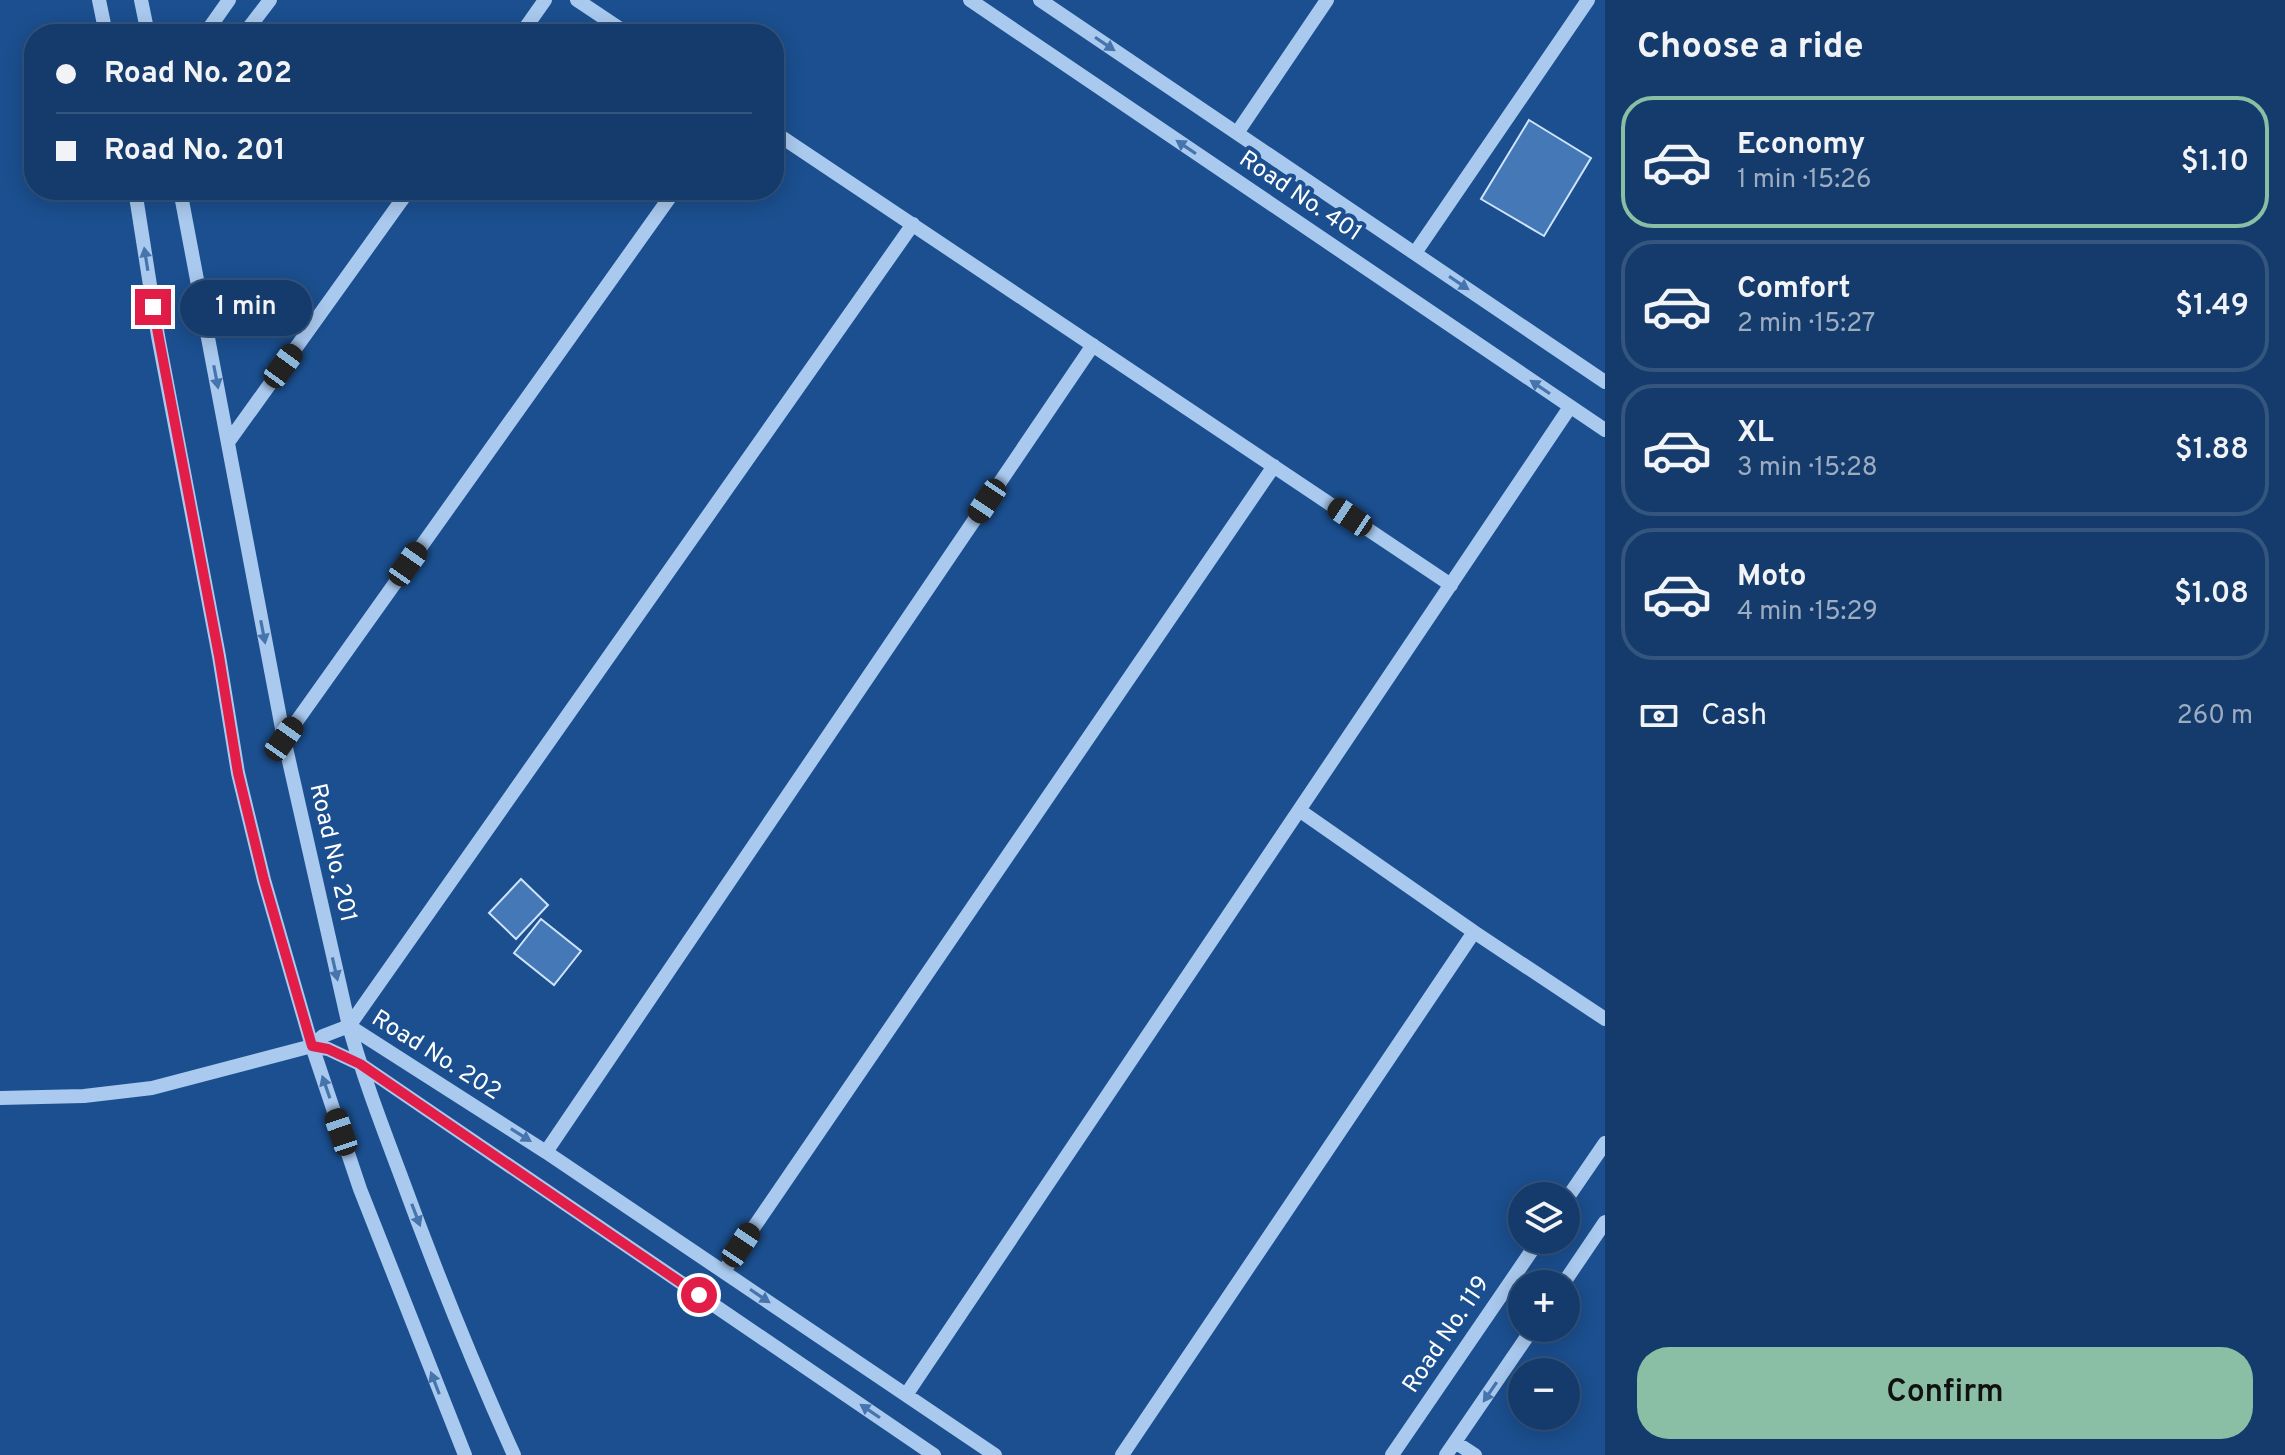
<!DOCTYPE html>
<meta charset="utf-8">
<style>
body{margin:0;font-family:Overpass,sans-serif;background:#1d4271;color:#f1f3f6;height:100vh;display:flex;flex-direction:column;font-size:30px;white-space:nowrap}
*{box-sizing:border-box;margin:0}
p{font-size:26px;color:#9dadc1}
.icon{flex:none;width:44px;height:44px;fill:none;stroke:currentColor;stroke-width:2;stroke-linecap:round;stroke-linejoin:round}
.map{position:relative;flex:1;overflow:hidden}
.sheet{display:flex;flex-direction:column;background:#143b6b;width:680px}
.sheet>*{flex:none}
.guide{position:absolute;left:24px;top:24px;width:760px;height:176px;border-radius:32px;box-shadow:0 4px 20px #0003,0 0 0 2px #33557e;display:grid;align-content:center;height:176px;padding:0 32px;background:#143b6b}
.fabs{position:absolute;left:1508px;top:1182px;display:grid;gap:16px}
.fabs a{display:grid;place-items:center;width:72px;height:72px;border-radius:50%;background:#143b6b;box-shadow:0 4px 20px #0003,0 0 0 2px #33557e;font-size:40px}
.end{position:absolute;width:36px;height:36px;margin:-18px;border:10px solid #e11d48;background:#fff;box-shadow:0 0 0 4px #fff}
.from{border-radius:50%}
.bubble{position:absolute;height:56px;border-radius:28px;background:#143b6b;box-shadow:0 4px 20px #0003,0 0 0 2px #33557e;font-size:26px;font-weight:600;line-height:56px;text-align:center}
.car{position:absolute;width:24px;height:48px;margin:-24px -12px;border-radius:10px;box-shadow:0 0 6px 2px #0007;background:linear-gradient(#222 24%,#8ab4d8 0 40%,#222 0 76%,#8ab4d8 0 86%,#222 0)}
.guide b{display:flex;align-items:center;gap:28px;height:76px;font-size:30px}
.guide b+b{border-top:2px solid #33557e}
.guide i{width:20px;height:20px;background:#f1f3f6}
ul{padding:0;list-style:none}
li{display:flex;align-items:center;gap:24px;height:132px;margin:0 16px 12px;padding:0 16px;border:4px solid #33557e;border-radius:32px}
li div{flex:1}
li b{display:block;font-size:30px}
li em{font-style:normal;font-weight:600}
li.current{border-color:#8abfa5}
li>.icon{width:72px;height:72px;stroke-width:1.5}
h2{padding:0 32px;font-size:36px;line-height:96px}
.pay{display:flex;align-items:center;gap:20px;height:88px;padding:0 32px;font-size:30px}
.pay p{margin-inline-start:auto}
.primary-button{display:flex;gap:16px;margin-top:auto;padding:16px 32px}
.primary-button a{flex:1;height:92px;border-radius:32px;background:#8abfa5;color:#111;font-size:32px;font-weight:600;line-height:92px;text-align:center}
main{display:flex;flex:1;min-height:0}
.map>svg:first-child{display:block}
.building{fill:#4478b7;stroke:#cfe3fa;stroke-width:2}
.lines{fill:none;stroke-linecap:round;stroke-linejoin:round}
.minor{stroke:#a9c9ee;stroke-width:14}
.oneway{fill:#4674ac}
.route{stroke:#e11d48;stroke-width:10}
.labels{text-anchor:middle;dominant-baseline:central;stroke-width:8;stroke-linejoin:round;paint-order:stroke}
.street-label{font-size:24px;fill:#fff;stroke:#1b4f8f}
</style>
<main>
<div class="map">
<svg width="1605" height="1455" viewBox="0 0 1605 1455">
<rect width="100%" height="100%" fill="#1b4f8f"/>
<!-- building -->
<path class="building" d="M1529,120L1591,158L1544,236L1481,199Z
M521,879L548,905L516,939L489,913Z
M541,919L581,951L554,985L514,953Z"/>
<g class="lines">
<!-- minor -->
<path class="minor" d="M99,0L106,34
M141,0L148,34
M577,0L628,34
M970,0L1605,430
M1040,0L1605,382
M205,34L229,0
M244,34L270,0
M521,34L545,0
M774,132L1451,585
M1237,133L1327,0
M135,190L158,336L219,656L238,773L264,880L312,1046L360,1189L465,1455
M180,190L284,739L349,1026C363,1076 381,1123 399,1171C434,1267 472,1362 514,1455
M1415,253L1588,0
M229,441L409,190
M284,739L675,190
M1299,810L1474,932L1605,1019
M349,1026L913,224
M312,1046L323,1036L349,1026L546,1152L995,1455
M0,1098L84,1096L152,1088L312,1046L328,1049L360,1064L934,1455
M546,1152L1093,345
M1566,1200L1605,1143
M724,1271L1274,466
M1563,1284L1605,1222
M906,1395L1570,407
M1455,1442L1475,1455
M1122,1455L1474,932
M1392,1455L1539,1240
M1446,1455L1533,1328"/>
</g>
<!-- one-way arrows -->
<defs><path id="oneway-solid" d="M-6-.8H1V-3.2L6.5 0L1 3.2V.8H-6Z" transform="scale(2)"/></defs>
<g class="oneway">
<use href="#oneway-solid" transform="translate(1105 44) rotate(34)"/>
<use href="#oneway-solid" transform="translate(1186 147) rotate(-146)"/>
<use href="#oneway-solid" transform="translate(146 259) rotate(-99)"/>
<use href="#oneway-solid" transform="translate(1459 283) rotate(34)"/>
<use href="#oneway-solid" transform="translate(216 377) rotate(79)"/>
<use href="#oneway-solid" transform="translate(1540 387) rotate(-146)"/>
<use href="#oneway-solid" transform="translate(263 632) rotate(79)"/>
<use href="#oneway-solid" transform="translate(335 969) rotate(77)"/>
<use href="#oneway-solid" transform="translate(326 1087) rotate(-109)"/>
<use href="#oneway-solid" transform="translate(521 1135) rotate(32)"/>
<use href="#oneway-solid" transform="translate(416 1215) rotate(69)"/>
<use href="#oneway-solid" transform="translate(760 1296) rotate(34)"/>
<use href="#oneway-solid" transform="translate(435 1383) rotate(-111)"/>
<use href="#oneway-solid" transform="translate(1490 1392) rotate(124)"/>
<use href="#oneway-solid" transform="translate(870 1411) rotate(-146)"/>
</g>
<g class="lines">
<!-- route -->
<path class="route" d="M153,307L219,656L238,773L264,880L312,1046L328,1049L360,1064L699,1295"/>
</g>
<g class="labels">
<!-- street labels -->
<g class="street-label">
<text transform="translate(1300 197) rotate(34)">Road No. 401</text>
<text transform="translate(332 853) rotate(77)">Road No. 201</text>
<text transform="translate(436 1056) rotate(32)">Road No. 202</text>
<text transform="translate(1447 1335) rotate(-56)">Road No. 119</text>
</g>
</g>
</svg>
<div class="fabs">
<a><svg class="icon" aria-label="layers" viewBox="0 0 24 24"><path d="M12 4l9 5-9 5-9-5zM3 14l9 5 9-5"/></svg></a>
<a>+</a>
<a>−</a>
</div>
<i class="end from" style="left:699px;top:1295px"></i>
<i class="end" style="left:153px;top:307px"></i>
<div class="bubble" style="left:180px;top:280px;width:132px">1 min</div>
<i class="car" style="left:283px;top:366px;rotate:36deg"></i>
<i class="car" style="left:987px;top:501px;rotate:214deg"></i>
<i class="car" style="left:1350px;top:517px;rotate:304deg"></i>
<i class="car" style="left:408px;top:564px;rotate:35deg"></i>
<i class="car" style="left:284px;top:739px;rotate:35deg"></i>
<i class="car" style="left:341px;top:1132px;rotate:341deg"></i>
<i class="car" style="left:741px;top:1245px;rotate:34deg"></i>
<div class="guide">
<b><i class="from"></i>Road No. 202</b>
<b><i></i>Road No. 201</b>
</div>
</div>
<section class="sheet">
<h2>Choose a ride</h2>
<ul>
<li class="current"><svg class="icon" aria-label="car" viewBox="0 0 24 24"><path d="M5 17H2v-5l4-1 3-4h7l3 4 3 1v5h-3M9 17h6M6 11h13"/><circle cx="7" cy="17" r="2"/><circle cx="17" cy="17" r="2"/></svg><div><b>Economy</b><p>1 min · 15:26</p></div><em>$1.10</em></li>
<li><svg class="icon" aria-label="car" viewBox="0 0 24 24"><path d="M5 17H2v-5l4-1 3-4h7l3 4 3 1v5h-3M9 17h6M6 11h13"/><circle cx="7" cy="17" r="2"/><circle cx="17" cy="17" r="2"/></svg><div><b>Comfort</b><p>2 min · 15:27</p></div><em>$1.49</em></li>
<li><svg class="icon" aria-label="car" viewBox="0 0 24 24"><path d="M5 17H2v-5l4-1 3-4h7l3 4 3 1v5h-3M9 17h6M6 11h13"/><circle cx="7" cy="17" r="2"/><circle cx="17" cy="17" r="2"/></svg><div><b>XL</b><p>3 min · 15:28</p></div><em>$1.88</em></li>
<li><svg class="icon" aria-label="car" viewBox="0 0 24 24"><path d="M5 17H2v-5l4-1 3-4h7l3 4 3 1v5h-3M9 17h6M6 11h13"/><circle cx="7" cy="17" r="2"/><circle cx="17" cy="17" r="2"/></svg><div><b>Moto</b><p>4 min · 15:29</p></div><em>$1.08</em></li>
</ul>
<div class="pay"><svg class="icon" aria-label="cash" viewBox="0 0 24 24"><path d="M3 7h18v10H3z"/><circle cx="12" cy="12" r="2"/></svg>Cash<p>260 m</p></div>
<div class="primary-button"><a>Confirm</a></div>
</section>
</main>
